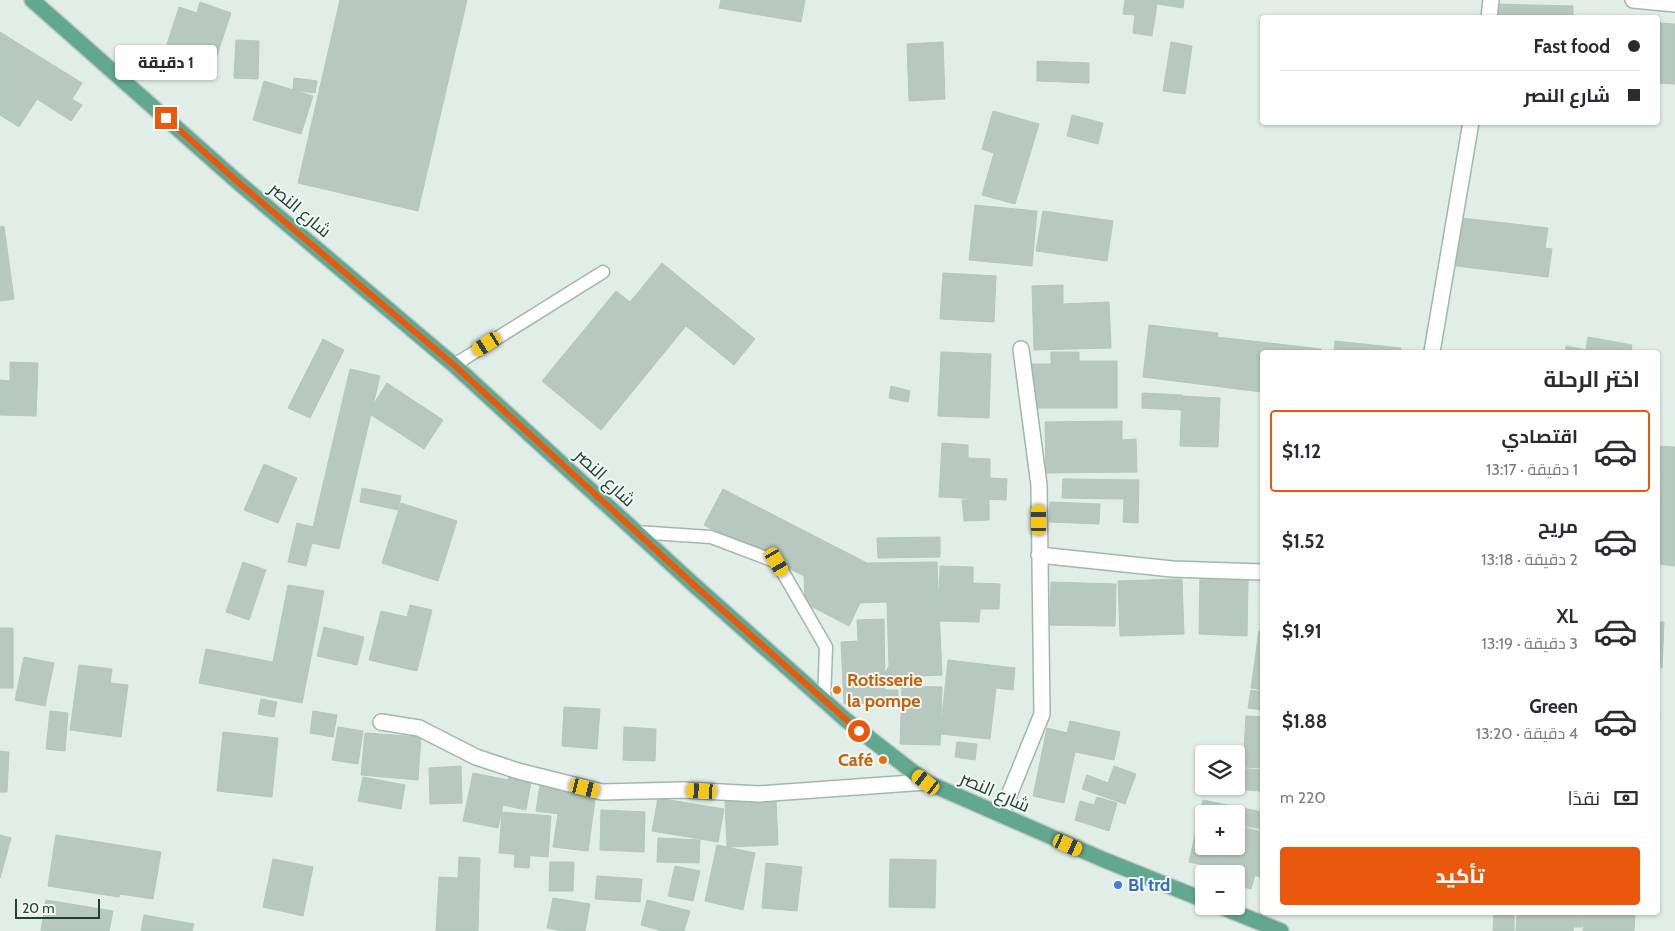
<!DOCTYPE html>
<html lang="ar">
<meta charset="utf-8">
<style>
body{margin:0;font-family:Cabin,Cairo,sans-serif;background:#f2f2f3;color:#2b2b33;direction:rtl;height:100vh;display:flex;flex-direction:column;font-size:19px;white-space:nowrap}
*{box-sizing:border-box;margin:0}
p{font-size:16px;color:#7c7c81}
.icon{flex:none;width:28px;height:28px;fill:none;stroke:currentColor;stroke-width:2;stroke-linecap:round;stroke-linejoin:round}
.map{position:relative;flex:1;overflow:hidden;direction:ltr}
.sheet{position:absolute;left:1260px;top:350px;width:400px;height:565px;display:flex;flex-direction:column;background:#fff;border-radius:5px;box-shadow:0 1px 4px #0004;direction:rtl}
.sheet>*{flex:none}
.top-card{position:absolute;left:1260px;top:15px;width:400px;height:110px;border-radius:5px;box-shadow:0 1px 4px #0004;direction:rtl;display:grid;align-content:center;height:110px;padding:0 20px;background:#fff}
.tools{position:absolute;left:1195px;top:745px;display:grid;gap:10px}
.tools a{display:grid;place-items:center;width:50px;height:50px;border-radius:5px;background:#fff;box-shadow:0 1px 4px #0004;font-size:25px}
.scale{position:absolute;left:15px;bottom:12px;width:85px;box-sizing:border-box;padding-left:5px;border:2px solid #204035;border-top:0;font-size:14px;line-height:18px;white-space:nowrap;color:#204035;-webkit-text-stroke:4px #f2f9f5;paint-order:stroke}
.end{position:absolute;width:22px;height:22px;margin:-11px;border:6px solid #ea580c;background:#fff;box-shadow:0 0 0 2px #fff}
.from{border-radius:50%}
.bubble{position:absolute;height:35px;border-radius:5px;background:#fff;box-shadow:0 1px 4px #0004;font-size:16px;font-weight:800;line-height:35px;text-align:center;direction:rtl}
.car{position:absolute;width:15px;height:30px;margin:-15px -8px;border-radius:6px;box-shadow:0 0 4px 1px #0007;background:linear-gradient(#f5c518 24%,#345 0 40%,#f5c518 0 76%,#345 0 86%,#f5c518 0)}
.top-card b{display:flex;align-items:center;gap:18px;height:48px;font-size:19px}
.top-card b+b{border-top:1px solid #e1e1e2}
.top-card i{width:12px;height:12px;background:#2b2b33}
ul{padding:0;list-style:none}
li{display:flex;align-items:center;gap:15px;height:82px;margin:0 10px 8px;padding:0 10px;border:2px solid transparent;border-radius:5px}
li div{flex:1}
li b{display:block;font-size:19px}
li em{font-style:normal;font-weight:800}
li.current{border-color:#ea580c}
li>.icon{width:45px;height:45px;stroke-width:1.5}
h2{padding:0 20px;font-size:22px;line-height:60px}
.pay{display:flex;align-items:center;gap:12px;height:55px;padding:0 20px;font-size:19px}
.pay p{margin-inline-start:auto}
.primary-button{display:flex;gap:10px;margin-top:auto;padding:10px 20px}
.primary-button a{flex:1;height:58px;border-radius:5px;background:#ea580c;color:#fff;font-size:20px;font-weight:800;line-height:58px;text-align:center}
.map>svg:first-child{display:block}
.building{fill:#b6c8c0;stroke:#b3c8be}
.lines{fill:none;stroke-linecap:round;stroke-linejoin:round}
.lane-casing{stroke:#a3b6ae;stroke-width:15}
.street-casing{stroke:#a3b6ae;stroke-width:18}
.primary-casing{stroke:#c1cac6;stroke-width:18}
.lane{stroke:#fff;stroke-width:12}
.street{stroke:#fff;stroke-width:15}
.primary{stroke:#62a790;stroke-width:15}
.route{stroke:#ea580c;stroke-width:6}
.food-dot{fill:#e8710a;stroke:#f2f9f5;stroke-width:2}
.shop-dot{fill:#3f7fe0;stroke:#f2f9f5;stroke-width:2}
.labels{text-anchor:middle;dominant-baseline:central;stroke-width:4;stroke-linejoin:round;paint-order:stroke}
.street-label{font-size:18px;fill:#204035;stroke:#f2f9f5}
.food-label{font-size:18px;font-weight:bold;fill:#c56008;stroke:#f2f9f5;text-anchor:start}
.shop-label{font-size:18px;font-weight:bold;fill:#366cbe;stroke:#f2f9f5;text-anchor:start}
</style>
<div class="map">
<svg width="1675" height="931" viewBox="0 0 1675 931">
<rect width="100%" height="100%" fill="#e1ede7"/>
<!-- building -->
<path class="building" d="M340,0H467L418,211L298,183Z
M721,0H805L801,22L719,8Z
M1125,0H1184L1183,8L1157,4L1152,36L1133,33L1135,15L1123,14Z
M200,2L231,13L209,79L161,63L179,7L197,13Z
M1494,4L1573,6V18H1493Z
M1658,23L1675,24V84L1658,83Z
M0,32L82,83L72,99L82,105L71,121L37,99L19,127L0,115Z
M236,40L259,41L258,79L234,78Z
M943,42L945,99L909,101L907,44Z
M1171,42L1192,46L1185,94L1163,91Z
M1037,61L1089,63V83L1037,81Z
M294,78L317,81L315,93L293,90Z
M264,81L313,96L301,134L253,120Z
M993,111L1039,124L1015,204L982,195L994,153L982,149Z
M1072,115L1103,123L1098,144L1067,136Z
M975,205L1037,211L1032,266L969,260Z
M1043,211L1113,221L1107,261L1036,251Z
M1462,218L1548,228L1545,248L1552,249L1548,277L1456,266Z
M4,226L14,299L0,301V227Z
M662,263L755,339L734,365L686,326L601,430L542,381L616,291L630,302Z
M943,273L996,276L994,322L940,319Z
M1063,285V304L1109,302L1111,348L1034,350L1032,286Z
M1149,325L1218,333L1217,337L1321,349V352H1262V392L1143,377Z
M1588,337L1632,345L1631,352H1565L1566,346L1586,350Z
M323,339L344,350L310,418L288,408Z
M1335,341L1401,348V352H1334Z
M941,352L991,354L989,418L938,416Z
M1051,352H1079V361H1117V408H1033L1032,364H1051Z
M10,362L38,363L36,416L0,415V380L10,381Z
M350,369L380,376L339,549L312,543L306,566L288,562L297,523L313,527Z
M387,383L443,420L424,449L368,413Z
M891,386L910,391L908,402L889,398Z
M1142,393L1182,395V410L1142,408Z
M1182,396L1220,398L1218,447L1180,446Z
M1122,421V440L1136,439L1137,472L1046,473L1045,422Z
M942,443L968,445V458L990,459V478L1007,479L1006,500L939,497Z
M1659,446L1675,447V566L1658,564Z
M264,464L297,478L278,523L244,510Z
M1063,479L1139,480L1138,523L1123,522L1124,499L1062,498Z
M362,488L401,496L398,510L360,502Z
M723,489L867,563L937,562L942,675L922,676L917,685L885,686V673L889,666L887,602L860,603L849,626L805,603L804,576L704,525Z
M989,499V520L964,521L962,500Z
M1050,502L1100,504L1099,524L1049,522Z
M401,503L457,521L438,581L382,563Z
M940,537V557L878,558L877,538Z
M243,562L266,570L249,620L226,612Z
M940,566L973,567V583L1000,584L999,609H980L979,622L939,621Z
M1200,577L1248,579L1247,636L1199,634Z
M1182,579L1184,634L1120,636L1118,581Z
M1051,582L1116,584L1115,626L1050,625Z
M288,585L324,591L302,703L199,683L206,649L273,662Z
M410,605L432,610L417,671L369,660L381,611L407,617Z
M884,619L885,690H898V702L844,704L841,642L858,641L857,620Z
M1658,622H1664L1662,668L1658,667Z
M324,627L364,637L357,665L317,656Z
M0,628H13V688H0Z
M1259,631L1262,632V690L1251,688Z
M24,657L54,663L45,706L15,700Z
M948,660L1015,668L1013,690L996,688L990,739L940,734Z
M79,665L112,669L110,683L128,685L121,737L70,730Z
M902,686L942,687L940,745L900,744Z
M1251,690L1262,692V710L1248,708Z
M261,699L277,702L274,717L258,714Z
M564,707L600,709L597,749L562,746Z
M50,711L68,713L65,751L46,749Z
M313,711L337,715L333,737L310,733Z
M1658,714H1660L1658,738Z
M1246,716L1262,717V768L1243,767Z
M1070,721L1120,732L1114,760L1075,752L1064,803L1033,796L1047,728L1067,733Z
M338,727L363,731L358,764L332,760Z
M624,727L656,729L655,761L623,760Z
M223,732L278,738L272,797L217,791Z
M365,733L421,737L418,780L361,775Z
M957,742L977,744L975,760L955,757Z
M0,751L9,752L7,792H0Z
M461,766L462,803L430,804L429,768Z
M1114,766L1136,774L1125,804L1082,789L1087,775L1108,783Z
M1236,768L1262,770V791L1226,789V786H1236Z
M510,771L532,776L526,810L503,805L498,828L463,821L473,773L508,780Z
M363,777L405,785L401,809L358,801Z
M540,785L596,793L588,851L553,847L558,814L536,811Z
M1097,797L1117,803L1109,831L1075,820L1080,801L1094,805Z
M658,798L724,809L718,842L652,831Z
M776,799L778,845L727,847L725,801Z
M1203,800L1262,812V829L1236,824V814H1204V846H1223L1218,868L1189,862Z
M601,810L645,812L644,852L600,850Z
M502,812L551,816L548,857L499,853Z
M1236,825L1262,832V878L1255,875L1251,889L1236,885V874H1217L1224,846H1236Z
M0,835L11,838L0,878Z
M56,835L161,852L153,899L120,894L119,897L48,886Z
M658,838L700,840L699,863L657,862Z
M717,845L755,853L743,910L705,901Z
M515,855L530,856L529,868L514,867Z
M459,857L480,858L478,931H436L439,877L458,878Z
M273,859L313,867L303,916L263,907Z
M890,859L936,860L935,908L889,907Z
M550,862H574L573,891H549Z
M766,863L802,867L797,911L762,908Z
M675,866L700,871L693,901L668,896Z
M597,876L642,879L640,902L595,899Z
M553,898L590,904L585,931H562L547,928Z
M46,900L113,911L109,931H41Z
M647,900L690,911L684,931H662L641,925Z
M1494,912H1514V931H1493Z
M1517,912H1583L1582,927H1574L1573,931H1516Z
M1584,912H1635L1634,931H1583Z
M144,915L194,924L192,931H141Z"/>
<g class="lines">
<!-- lane casing -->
<g class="lane-casing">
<path id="lane" d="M454,365L603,272
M636,532L711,537L777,562L826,647L824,701"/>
</g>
<!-- street casing -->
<g class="street-casing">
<path id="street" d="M1633,0L1675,4
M1489,18L1491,0
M1432,352L1471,122
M1039,555L1172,569L1262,572
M381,722L419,728L476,757L518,771L602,792L683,790L759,794L926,782
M1001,815L1042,714L1039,485L1021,349"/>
</g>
<!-- primary casing -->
<g class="primary-casing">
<path id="primary" d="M32,0L240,184L454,365L693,584L846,720L926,782L1102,859L1204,900
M1219,906L1281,931"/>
</g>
<!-- lane -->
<use href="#lane" class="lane"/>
<!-- street -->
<use href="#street" class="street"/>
<!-- primary -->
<use href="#primary" class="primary"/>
</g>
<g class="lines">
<!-- route -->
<path class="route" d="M166,118L240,184L454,365L693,584L859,731"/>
</g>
<!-- markers -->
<g class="food-dot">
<circle cx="837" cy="690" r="5"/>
<circle cx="883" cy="760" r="5"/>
</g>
<circle class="shop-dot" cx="1118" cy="885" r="5"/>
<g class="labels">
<!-- street labels -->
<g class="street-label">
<text transform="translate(300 210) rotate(40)">شارع النصر</text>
<text transform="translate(605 478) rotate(43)">شارع النصر</text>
<text transform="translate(995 792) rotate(24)">شارع النصر</text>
</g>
<!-- food labels -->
<g class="food-label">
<text x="847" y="680">Rotisserie<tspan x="847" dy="21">la pompe</tspan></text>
<text x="873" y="760" text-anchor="end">Café</text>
</g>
<!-- shop labels -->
<g class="shop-label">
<text x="1128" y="885">Bl trd</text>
</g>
</g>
</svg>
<div class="tools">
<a><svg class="icon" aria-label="layers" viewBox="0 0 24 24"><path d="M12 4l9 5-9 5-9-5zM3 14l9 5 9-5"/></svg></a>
<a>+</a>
<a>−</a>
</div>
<div class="scale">20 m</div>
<i class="end from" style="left:859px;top:731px"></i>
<i class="end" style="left:166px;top:118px"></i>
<div class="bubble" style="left:115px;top:45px;width:102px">1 دقيقة</div>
<i class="car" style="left:487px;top:344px;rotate:238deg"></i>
<i class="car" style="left:1039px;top:520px;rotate:0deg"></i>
<i class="car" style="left:777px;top:562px;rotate:150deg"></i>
<i class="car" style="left:926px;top:782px;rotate:307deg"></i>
<i class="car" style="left:585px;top:788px;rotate:104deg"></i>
<i class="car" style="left:702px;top:791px;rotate:273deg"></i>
<i class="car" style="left:1068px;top:845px;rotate:114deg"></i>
<div class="top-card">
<b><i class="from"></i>Fast food</b>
<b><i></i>شارع النصر</b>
</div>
<section class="sheet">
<h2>اختر الرحلة</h2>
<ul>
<li class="current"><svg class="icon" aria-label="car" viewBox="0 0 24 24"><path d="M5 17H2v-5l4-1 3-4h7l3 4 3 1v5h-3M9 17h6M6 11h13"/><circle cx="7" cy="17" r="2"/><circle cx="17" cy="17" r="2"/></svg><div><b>اقتصادي</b><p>1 دقيقة · 13:17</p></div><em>$1.12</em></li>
<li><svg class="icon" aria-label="car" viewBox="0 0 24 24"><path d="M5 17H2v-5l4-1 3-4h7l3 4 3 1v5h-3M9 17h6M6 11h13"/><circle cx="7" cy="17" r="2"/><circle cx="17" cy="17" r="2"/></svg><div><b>مريح</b><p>2 دقيقة · 13:18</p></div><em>$1.52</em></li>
<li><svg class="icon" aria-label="car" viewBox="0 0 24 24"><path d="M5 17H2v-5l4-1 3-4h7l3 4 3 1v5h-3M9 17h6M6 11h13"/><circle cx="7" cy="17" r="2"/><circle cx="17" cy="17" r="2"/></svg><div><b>XL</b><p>3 دقيقة · 13:19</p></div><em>$1.91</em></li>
<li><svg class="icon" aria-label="car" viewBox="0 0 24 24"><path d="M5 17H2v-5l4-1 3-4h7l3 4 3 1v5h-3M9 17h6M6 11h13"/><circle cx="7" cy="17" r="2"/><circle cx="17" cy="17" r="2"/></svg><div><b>Green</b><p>4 دقيقة · 13:20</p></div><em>$1.88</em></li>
</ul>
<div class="pay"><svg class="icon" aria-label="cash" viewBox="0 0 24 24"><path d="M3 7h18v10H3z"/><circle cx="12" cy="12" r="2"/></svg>نقدًا<p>220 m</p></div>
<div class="primary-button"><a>تأكيد</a></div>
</section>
</div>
